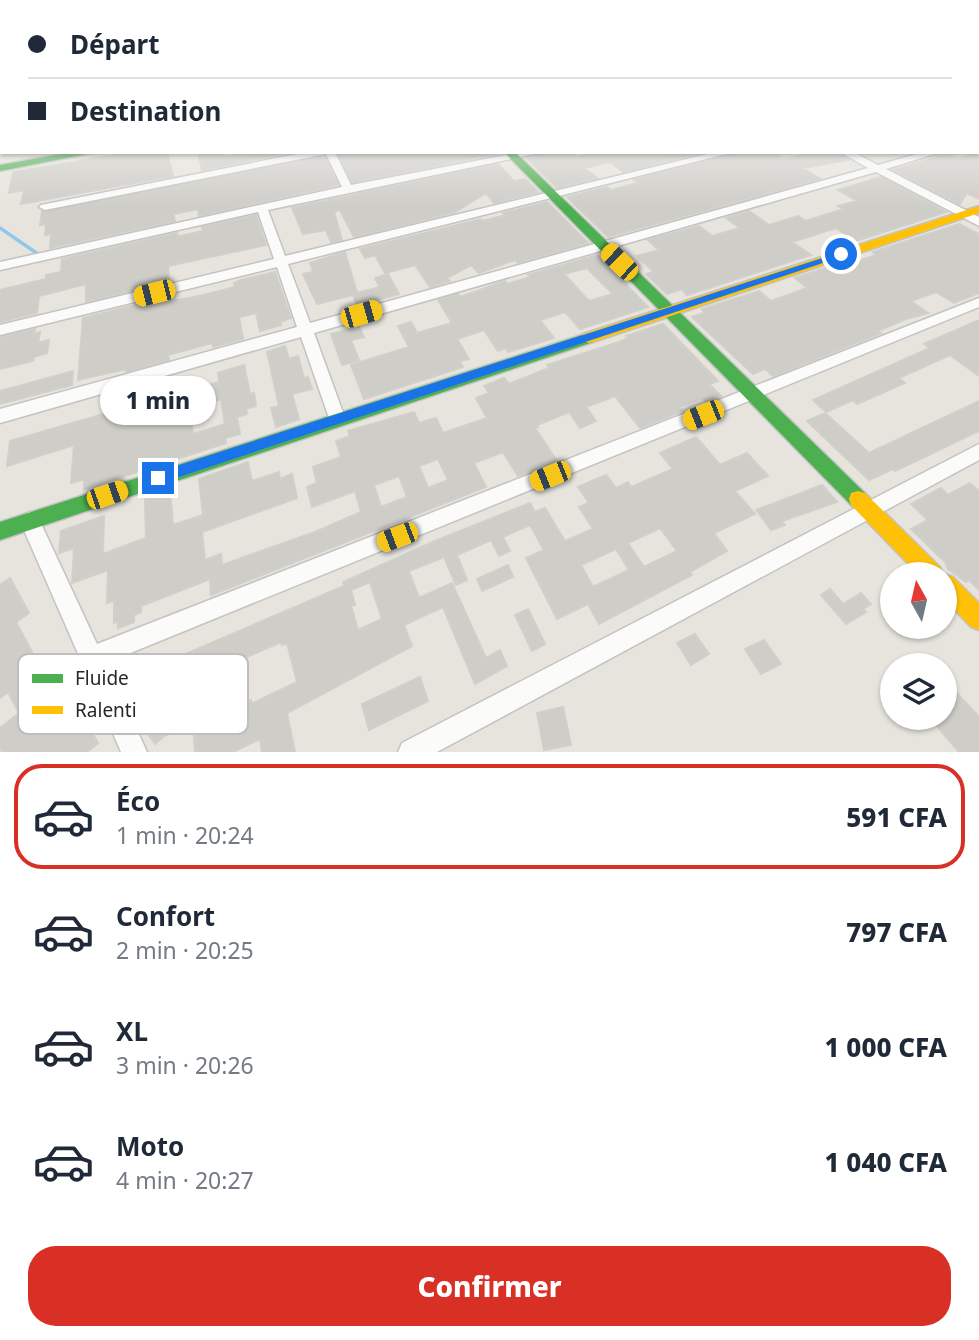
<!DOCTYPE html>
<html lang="fr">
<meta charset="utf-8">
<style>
body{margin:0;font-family:"Noto Sans",sans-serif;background:#f2f2f3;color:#1f2937;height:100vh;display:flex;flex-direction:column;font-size:26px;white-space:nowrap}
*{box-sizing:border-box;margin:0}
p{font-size:23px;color:#747a83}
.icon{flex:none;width:38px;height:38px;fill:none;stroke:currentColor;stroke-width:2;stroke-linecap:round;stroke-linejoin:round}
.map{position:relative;height:752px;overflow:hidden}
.drawer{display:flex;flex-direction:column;background:#fff;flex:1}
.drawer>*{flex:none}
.top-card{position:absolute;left:0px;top:0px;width:980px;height:154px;box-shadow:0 2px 5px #0004;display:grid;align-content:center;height:154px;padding:0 28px;background:#fff}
.needle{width:46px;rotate:352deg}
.controls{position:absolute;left:880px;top:562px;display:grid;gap:14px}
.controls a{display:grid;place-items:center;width:77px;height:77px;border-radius:50%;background:#fff;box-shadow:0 2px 5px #0004;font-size:35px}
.end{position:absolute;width:32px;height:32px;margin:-16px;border:9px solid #1a73e8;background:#fff;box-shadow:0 0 0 4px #fff}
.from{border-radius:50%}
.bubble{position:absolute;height:49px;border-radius:24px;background:#fff;box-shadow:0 2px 5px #0004;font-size:23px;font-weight:800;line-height:49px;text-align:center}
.car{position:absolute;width:21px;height:42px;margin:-21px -10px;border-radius:9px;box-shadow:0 0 5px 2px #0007;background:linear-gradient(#f5c518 24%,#345 0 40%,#f5c518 0 76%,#345 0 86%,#f5c518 0)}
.top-card b{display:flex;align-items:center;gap:24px;height:66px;font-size:26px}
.top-card b+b{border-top:2px solid #e0e1e3}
.top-card i{width:18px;height:18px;background:#1f2937}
ul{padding:12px 0 0;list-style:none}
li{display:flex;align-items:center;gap:21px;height:105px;margin:0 14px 10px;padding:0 14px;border:4px solid transparent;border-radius:28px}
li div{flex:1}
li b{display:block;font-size:26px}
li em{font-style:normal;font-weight:800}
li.on{border-color:#d93025}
li>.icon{width:63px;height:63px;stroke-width:1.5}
.primary-button{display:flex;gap:14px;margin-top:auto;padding:14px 28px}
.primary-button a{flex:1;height:80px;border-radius:28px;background:#d93025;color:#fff;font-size:28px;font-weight:800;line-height:80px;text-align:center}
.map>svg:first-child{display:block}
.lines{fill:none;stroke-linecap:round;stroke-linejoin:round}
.stream{stroke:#91c7e8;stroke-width:3.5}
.building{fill:#cfcdc8;stroke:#d1cfc9;stroke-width:2;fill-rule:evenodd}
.street-casing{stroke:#c3c3c3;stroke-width:3}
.fast-casing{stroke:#c3c3c3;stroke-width:3}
.slow-casing{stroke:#c3c3c3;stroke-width:3}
.street{fill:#fbfbfa;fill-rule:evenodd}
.fast{fill:#4caf50;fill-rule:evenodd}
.slow{fill:#ffc107;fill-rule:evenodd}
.route{fill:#1a73e8}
.key{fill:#fff;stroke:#bebebe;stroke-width:2}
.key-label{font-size:19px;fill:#272727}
</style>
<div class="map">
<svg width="979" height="752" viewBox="0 0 979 752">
<rect width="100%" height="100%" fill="#e6e4dd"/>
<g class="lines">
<!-- stream -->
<path class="stream" d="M0,228L38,254"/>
</g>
<!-- building -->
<path class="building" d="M133,152H167L173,176L21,204L24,190L9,193L13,172Z
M220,152H223L225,157L247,153L292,152L202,170L199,156Z
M338,152H500L501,153L352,182Z
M546,152H570L576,157L598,152H704L623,172L610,162L584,168L597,178L557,188L527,158Z
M736,152H749V155L774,152L783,159L818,152H837L848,160L803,168L820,179L608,237L567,197L607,187L611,190L638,183L634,180Z
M979,153V199L967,193L960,204L893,170L947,154L957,159Z
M325,157L338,185L199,216L198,209L173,214L175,221L50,248L51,234L45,235L46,224L40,225L42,211Z
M498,164L514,181L525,179L538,192L494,203L486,193L455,212L354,237L340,210L334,212L342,240L331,242L326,230L303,234L292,208Z
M881,177L946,212L856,241L836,228L792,242L811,255L687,295L681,289L667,294L646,274L654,272L637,256L659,250L648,240L699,226L712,236L740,228L726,218L749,211L769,225L798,216L806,221L844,209L838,206L857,201L838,190Z
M547,202L588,243L518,263L515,260L479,273L471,265L447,278L450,281L430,287L415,265L385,273L375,255L365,258L360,249L481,219L483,221L506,215L503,213Z
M256,215L266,245L168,266L169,282L86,302V284L39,296L37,313L0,322V290L46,279V275L61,272L62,259L177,233L178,236H181L203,231L202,227Z
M959,224L979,234V293L954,303L936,292L911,301L928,313L906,319L878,331L881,333L773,376L765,369L753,374L692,317L704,313L702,309L759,291L771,301L807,288L795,278L828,267L833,270L876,255L873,252Z
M345,252L357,293L380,287L375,278L388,274L399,294L357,305L353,295L317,304L303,274L313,272L310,263Z
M597,255L648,307L580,329L565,312L540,320L554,338L508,352L506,348L498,351L484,330L457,339L469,359L460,361L463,367L364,399L351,365L409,347L398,326L411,322L417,333L452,323L438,300L458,294L460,297L505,281L507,284L530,277L528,275ZM587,268L613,294L589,301L564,274Z
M275,272L291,318L280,322L281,325L260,331L256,313L239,317L243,339L213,347L212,343L168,355L169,360L126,372V369L78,380L83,318L171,296L172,301L199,296L235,287L234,283L241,280Z
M979,320V376L950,355L899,378L905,383L857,404L853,400L826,412L813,400L930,348L924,344Z
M663,324L718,381L709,384L721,396L706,402L702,398L679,407L683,411L640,428L615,396L586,407L596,421L580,428L569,412L537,425L538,427L535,428L557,461L518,476L503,452L474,463L486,487L211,595L210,579L141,606V612L134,615V622L118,628V621L114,623V600L107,603L108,570L72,583L74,548L59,553L61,531L104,516L103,554L146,538L145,499L170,490L173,525L203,515L199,479L248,462L252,481L279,472L280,479L292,474L297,498L202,532L205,560L221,554L222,565L315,532L361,512L355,491L312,507L307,487L317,483L313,467L341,457L336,441L350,436L348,431L414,412L419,423L436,418L443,433L487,418L476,398L489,393L484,386L504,378L509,384L549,368L547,365L619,342L628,338L626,336ZM438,459L448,480L428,488L419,466ZM399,476L407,497L381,507L374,485Z
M359,327L364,337L351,340L359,360L342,365L331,334Z
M35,329L34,334L40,332L38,343L49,340L47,353L34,357L33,361L0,369V337Z
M285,346L289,359L298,356L304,378L308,377L312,389L292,394L299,419L276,427L271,408L279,406L267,352Z
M244,365L250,394L254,393L256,406L246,409L247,414L237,417L240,434L225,438L226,443L84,489V479L71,483L74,445L7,466L10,441L128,407L129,389L140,386L141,392L181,381L183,393L219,382L218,373ZM221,399L225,424L193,434L190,409Z
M73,371L72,385L0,404V391Z
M979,401V431L895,471L893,469L869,480L807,421L825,413L869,453Z
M696,437L720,465L747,453L768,476L735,491L755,514L714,533L727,551L690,572L692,575L599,624L588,604L557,619L526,558L544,550L530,525L503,537L510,551L499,556L491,540L457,555L467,580L456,585L444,557L409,571L419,598L452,583L486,658L500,650L507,666L475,684L443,607L404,625L412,646L287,713L295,752H262L260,739L233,752H195L193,723L164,736L155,744L135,715L149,701L170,730L167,662L344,586L343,582L435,541L530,503L535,512L545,508L565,541L593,529L579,507L589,503L578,487L606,475L616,488L628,482L631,487L673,469L660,453ZM660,528L677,551L644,567L628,543ZM616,549L629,570L593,587L581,565ZM370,582L382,619L358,630L351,606L355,605L351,590ZM281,642L282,645L287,643L297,682L251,704V700L221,714L217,670Z
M970,483L979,491V590L969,580L966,582L948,569L945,562L911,529L928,520L911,504L941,488L948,495Z
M822,485L837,502L782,521L785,525L771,530L756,510Z
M508,565L513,577L482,591L477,579Z
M10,578L29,613L16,622L40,667L65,713L76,704L98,743L87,752H2L0,747V728L19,713L8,692L0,698V585Z
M830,589L843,604L861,593L871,604L863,609L866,612L846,624L821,595Z
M528,609L545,644L532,651L515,615Z
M695,634L709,654L691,665L677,643Z
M764,640L781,664L761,674L745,649Z
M420,677L428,701L369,730L362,704Z
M952,688L979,717V752H959L930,718H945V692Z
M563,707L571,745L544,750L537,713Z"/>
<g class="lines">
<!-- street casing -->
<g class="street-casing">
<path id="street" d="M0,103H2V108L0,107Z
M307,152H335L351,185L522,152H544L268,210L285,256L716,152H734L288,264L310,323L868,168L840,152H853L878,165L924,152H941L886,169L979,217V226L876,172L314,333L345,418L343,423H331L329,418L301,337L0,423V409L297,327L277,267L0,335V325L274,259L258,212L0,270V262L342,187L326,154L45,210L39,207L41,205Z
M979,298V307L106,663L147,752H121L20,521L23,515L30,512L37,515L97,644Z
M979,444V460L437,752H398L402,743Z"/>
</g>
<!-- fast casing -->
<g class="fast-casing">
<path id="fast" d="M73,152H97L0,171V165Z
M504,152H515L865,493L867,499L865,505L858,507L851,505Z
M588,333L593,334L595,338L593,342L0,540V522Z"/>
</g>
<!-- slow casing -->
<g class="slow-casing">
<path id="slow" d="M978,136H979V142H978Z
M979,206V213L593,342L588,343L581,338L583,334Z
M858,491L865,493L940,567L943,574H918L851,505L849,499L851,493Z
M945,574L953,577L979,603V630L971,627L945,600Z"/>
</g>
<!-- street -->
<use href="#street" class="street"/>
<!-- fast -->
<use href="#fast" class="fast"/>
<!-- slow -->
<use href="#slow" class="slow"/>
</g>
<!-- sky -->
<linearGradient id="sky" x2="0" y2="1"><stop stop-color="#85bce8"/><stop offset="0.5" stop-color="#f4f3f0"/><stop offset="1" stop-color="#f4f3f0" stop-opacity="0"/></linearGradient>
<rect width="979" height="208" fill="url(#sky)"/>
<!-- route -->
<path class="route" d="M841,252H844V256L158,484L152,478L158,472Z"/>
<!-- legend -->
<rect x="18" y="654" width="230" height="80" rx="10" class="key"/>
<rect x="32" y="674" width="31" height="9" fill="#4caf50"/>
<rect x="32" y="706" width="31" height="8" fill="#ffc107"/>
<g class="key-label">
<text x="75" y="685">Fluide</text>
<text x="75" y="717">Ralenti</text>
</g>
</svg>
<div class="controls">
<a><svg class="needle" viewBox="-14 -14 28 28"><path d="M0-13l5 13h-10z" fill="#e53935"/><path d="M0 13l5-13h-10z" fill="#747a83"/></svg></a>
<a><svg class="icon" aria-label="layers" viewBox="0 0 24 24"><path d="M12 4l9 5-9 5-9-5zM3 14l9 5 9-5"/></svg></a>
</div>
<i class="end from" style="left:841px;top:254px"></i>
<i class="end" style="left:158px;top:478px"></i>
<div class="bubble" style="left:100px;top:376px;width:116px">1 min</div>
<i class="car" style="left:619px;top:262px;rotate:314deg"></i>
<i class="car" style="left:154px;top:293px;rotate:256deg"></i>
<i class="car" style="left:361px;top:314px;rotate:74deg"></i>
<i class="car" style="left:703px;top:415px;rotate:248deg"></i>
<i class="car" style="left:550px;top:476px;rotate:248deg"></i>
<i class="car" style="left:107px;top:495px;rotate:71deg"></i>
<i class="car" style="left:397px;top:537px;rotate:249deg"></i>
<div class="top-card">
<b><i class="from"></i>Départ</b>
<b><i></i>Destination</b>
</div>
</div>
<section class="drawer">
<ul>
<li class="on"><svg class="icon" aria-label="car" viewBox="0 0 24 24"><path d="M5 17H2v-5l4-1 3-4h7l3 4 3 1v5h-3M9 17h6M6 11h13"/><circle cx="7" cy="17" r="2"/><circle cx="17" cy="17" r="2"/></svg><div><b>Éco</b><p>1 min · 20:24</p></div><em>591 CFA</em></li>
<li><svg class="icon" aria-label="car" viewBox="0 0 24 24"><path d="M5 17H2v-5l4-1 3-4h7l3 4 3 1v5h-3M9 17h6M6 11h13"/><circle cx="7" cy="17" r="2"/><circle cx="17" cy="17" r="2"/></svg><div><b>Confort</b><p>2 min · 20:25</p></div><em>797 CFA</em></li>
<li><svg class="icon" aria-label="car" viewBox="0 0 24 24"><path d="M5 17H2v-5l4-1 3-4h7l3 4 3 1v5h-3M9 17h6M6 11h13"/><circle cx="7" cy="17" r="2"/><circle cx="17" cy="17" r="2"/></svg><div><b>XL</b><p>3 min · 20:26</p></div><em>1 000 CFA</em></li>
<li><svg class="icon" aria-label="car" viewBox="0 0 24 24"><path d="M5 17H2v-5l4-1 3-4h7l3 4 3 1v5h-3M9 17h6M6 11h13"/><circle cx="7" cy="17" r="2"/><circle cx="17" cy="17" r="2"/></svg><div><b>Moto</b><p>4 min · 20:27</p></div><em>1 040 CFA</em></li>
</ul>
<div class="primary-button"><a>Confirmer</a></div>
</section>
